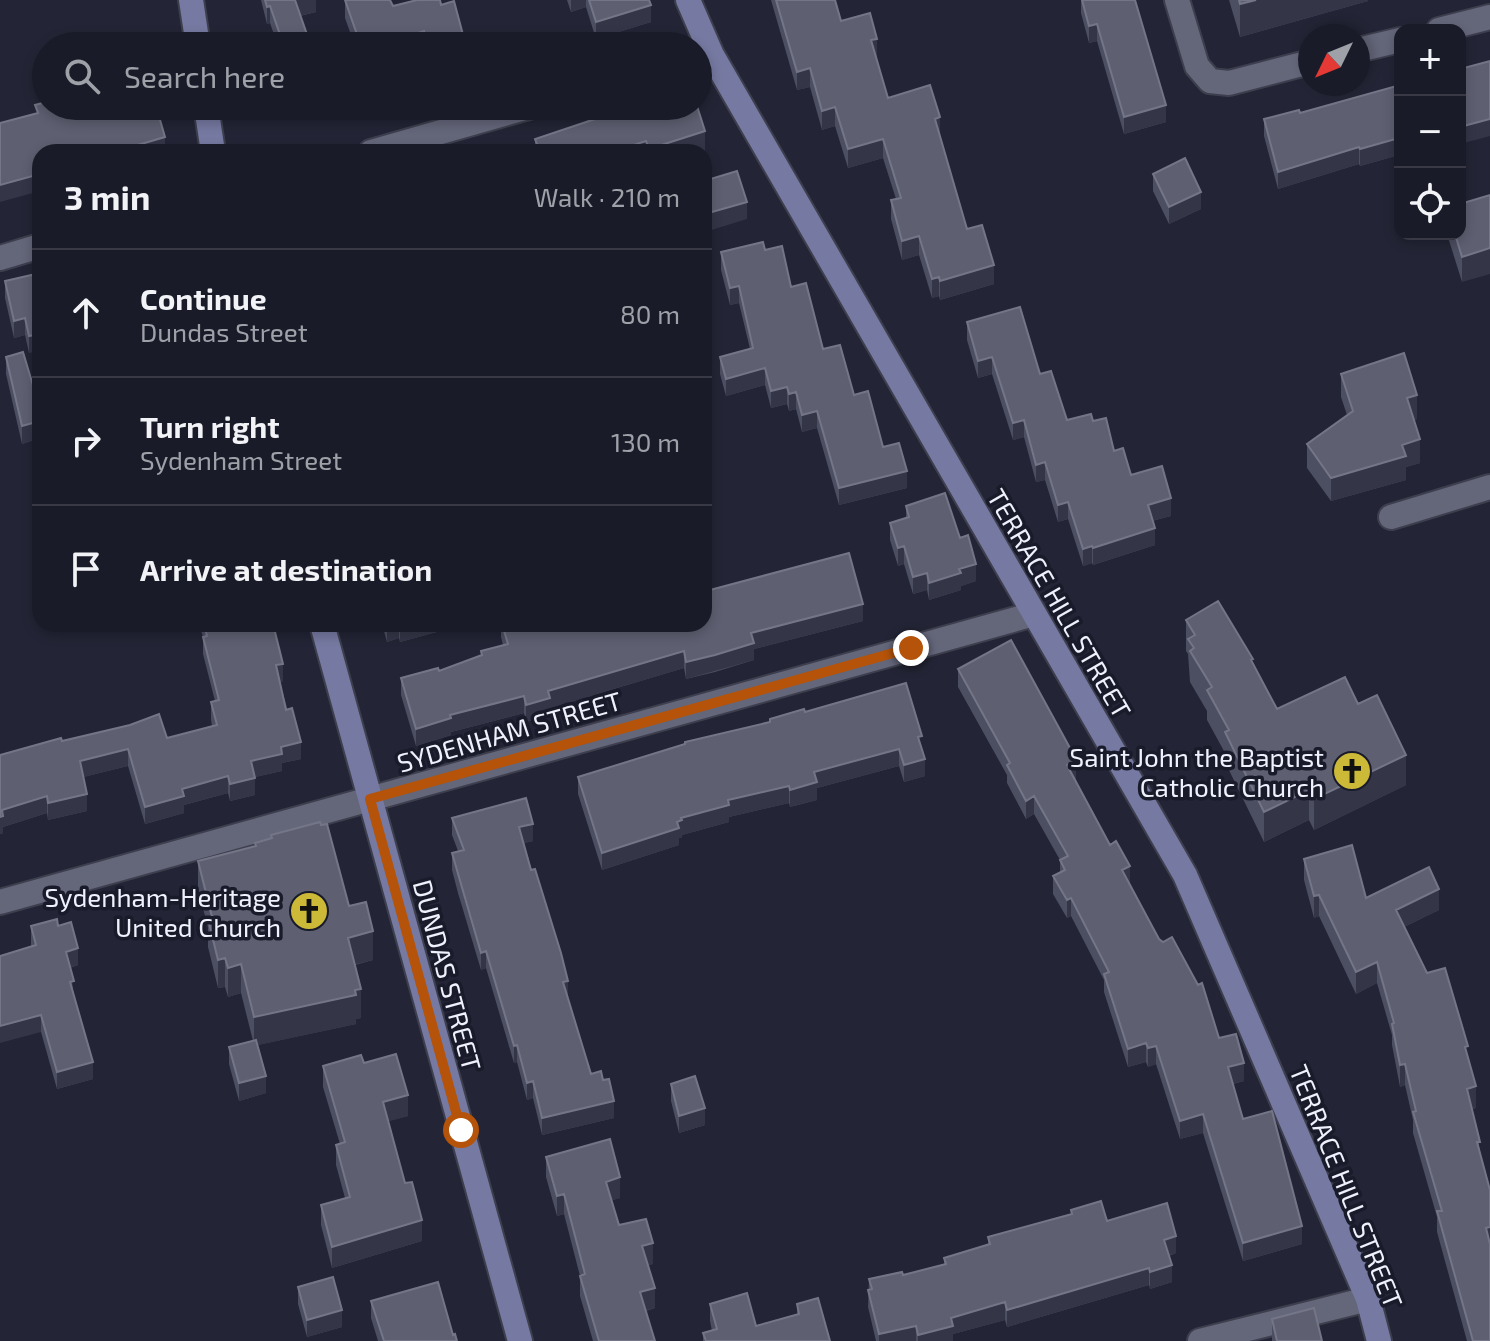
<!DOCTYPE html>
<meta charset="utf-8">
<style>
body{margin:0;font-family:"Exo 2",sans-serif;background:#272834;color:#f1f3f6}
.controls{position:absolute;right:24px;top:24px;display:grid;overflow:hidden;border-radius:16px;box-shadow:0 4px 12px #0003}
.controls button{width:72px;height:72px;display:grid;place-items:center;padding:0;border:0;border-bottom:2px solid #383945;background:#1a1b28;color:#f1f3f6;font:40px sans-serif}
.compass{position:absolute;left:1298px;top:24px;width:72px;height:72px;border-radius:50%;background:#1a1b28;box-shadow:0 4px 12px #0003;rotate:227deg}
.stop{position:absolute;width:24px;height:24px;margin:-18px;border:6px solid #b45309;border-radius:50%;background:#fff}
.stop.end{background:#b45309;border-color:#fff;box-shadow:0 2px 8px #0008}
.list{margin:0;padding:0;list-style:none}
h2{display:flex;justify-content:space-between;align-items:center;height:104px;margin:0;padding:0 32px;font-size:34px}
h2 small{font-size:26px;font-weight:400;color:#9fa1a8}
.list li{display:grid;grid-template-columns:52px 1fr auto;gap:24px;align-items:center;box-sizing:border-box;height:128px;padding:0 32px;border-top:2px solid #383945}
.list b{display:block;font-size:30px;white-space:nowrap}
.list p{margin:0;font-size:26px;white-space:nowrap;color:#9fa1a8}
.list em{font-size:26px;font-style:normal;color:#9fa1a8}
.icon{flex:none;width:44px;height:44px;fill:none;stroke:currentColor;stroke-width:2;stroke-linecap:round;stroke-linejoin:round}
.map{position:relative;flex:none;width:1490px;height:1341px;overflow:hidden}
.search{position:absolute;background:#1a1b28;box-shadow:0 4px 12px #0003;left:32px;top:32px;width:680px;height:88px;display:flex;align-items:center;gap:20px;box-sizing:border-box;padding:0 28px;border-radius:44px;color:#9fa1a8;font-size:30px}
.panel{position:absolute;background:#1a1b28;box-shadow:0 4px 12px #0003;left:32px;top:144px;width:680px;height:488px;border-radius:24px}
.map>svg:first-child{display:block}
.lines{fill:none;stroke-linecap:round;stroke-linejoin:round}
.street-casing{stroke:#3e3f4e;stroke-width:28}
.secondary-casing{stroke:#3e3f4e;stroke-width:28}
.street{stroke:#64667a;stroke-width:24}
.secondary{stroke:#7679a1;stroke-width:24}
.wall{fill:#4c4e61}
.shaded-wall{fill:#343648}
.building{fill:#5e6072;stroke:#747687;stroke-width:2}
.route{stroke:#b45309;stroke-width:10}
.labels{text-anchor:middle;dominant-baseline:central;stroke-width:7;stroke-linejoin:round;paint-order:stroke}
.street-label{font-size:26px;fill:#eff1fd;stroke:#191b2b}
.poi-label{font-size:26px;fill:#eff1fd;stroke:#191b2b;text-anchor:end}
</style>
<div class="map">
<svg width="1490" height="1341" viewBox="0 0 1490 1341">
<rect width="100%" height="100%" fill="#232435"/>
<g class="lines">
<defs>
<path id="street" d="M 1177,0 L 1197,66 L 1210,81 L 1229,83 L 1310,62
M 1439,30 L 1490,17
M 1358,50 L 1400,40
M 371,152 L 532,106
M 0,258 L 40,246
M 1391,517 L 1490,487
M 0,902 L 1034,614
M 1200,1341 L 1368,1299"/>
<path id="secondary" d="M 191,0 L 198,46
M 688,0 L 712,55 L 1185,875 L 1368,1299 L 1379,1341
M 206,106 L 213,152
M 322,624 L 520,1341"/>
</defs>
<use href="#street" class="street-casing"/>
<use href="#secondary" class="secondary-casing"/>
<use href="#street" class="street"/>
<use href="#secondary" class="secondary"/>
</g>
<path class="wall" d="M 261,0 L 316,0 L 316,12 L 300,16 L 311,46 L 278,46 L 270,23 L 267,24 Z
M 345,0 L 393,6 L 441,5 L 466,46 L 355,46 L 345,18 Z
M 567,0 L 649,0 L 651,22 L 596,39 L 586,7 L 571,12 Z
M 771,0 L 835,0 L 841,21 L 876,58 L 888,98 L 940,136 L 967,229 L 994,284 L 940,300 L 939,296 L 932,298 L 919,255 L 902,260 L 891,219 L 891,200 L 896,199 L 883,158 L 848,168 L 835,126 L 822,130 L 810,87 L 797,90 Z
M 1081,0 L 1135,0 L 1166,122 L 1124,134 L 1097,41 L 1089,43 L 1081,13 Z
M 1229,0 L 1368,0 L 1368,1 L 1240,37 Z
M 1400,85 L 1400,159 L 1399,155 L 1360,166 L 1359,164 L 1278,189 L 1264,136 L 1264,119 L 1300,113 Z
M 296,106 L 328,106 L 328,111 L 301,120 Z
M 589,106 L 640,106 L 705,150 L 700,152 L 535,152 L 535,139 L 590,121 Z
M 1153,174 L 1201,209 L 1169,224 L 1153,191 Z
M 1490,195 L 1462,282 L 1447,234 L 1460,234 Z
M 765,250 L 791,287 L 823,349 L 854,395 L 907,488 L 839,505 L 817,428 L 802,432 L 796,409 L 789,411 L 787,404 L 771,408 L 765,385 L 726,396 L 720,374 L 720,357 L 750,349 L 739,303 L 730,305 L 721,270 L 721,252 Z
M 40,273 L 29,353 L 25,335 L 14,338 L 5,298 L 5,281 Z
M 967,322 L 1040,374 L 1067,420 L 1093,421 L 1131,475 L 1171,516 L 1152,521 L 1155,545 L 1093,565 L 1092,563 L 1083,566 L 1068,519 L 1058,522 L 1045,480 L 1036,482 L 1024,437 L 1013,440 L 992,374 L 978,378 L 967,340 Z
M 6,357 L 40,409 L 40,438 L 22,444 L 6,374 Z
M 1341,374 L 1417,419 L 1414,420 L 1420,463 L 1406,467 L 1406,480 L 1331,501 L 1307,468 L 1307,444 L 1347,415 L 1341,397 Z
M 906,506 L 960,538 L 976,581 L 961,586 L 961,590 L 929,600 L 927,590 L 913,594 L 904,564 L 898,566 L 890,540 L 890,523 L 906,518 Z
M 710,590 L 863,621 L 754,649 L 754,660 L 715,672 L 686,679 L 684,668 L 550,708 L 550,715 L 526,722 L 524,713 L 451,732 L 451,735 L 416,746 L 401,695 L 401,678 L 439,671 L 481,655 L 481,651 L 503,645 L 501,637 L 501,624 L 704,624 Z
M 1186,620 L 1253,665 L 1277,709 L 1358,704 L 1406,785 L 1314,830 L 1309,820 L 1264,842 L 1225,762 L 1225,753 L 1207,720 L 1207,711 L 1190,682 L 1188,654 L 1186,651 Z
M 199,624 L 273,624 L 283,681 L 280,682 L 301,759 L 282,763 L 282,771 L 255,777 L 255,795 L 230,801 L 228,793 L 184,805 L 184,813 L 145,824 L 128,766 L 83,777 L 87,811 L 48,820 L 47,813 L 3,827 L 3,833 L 0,834 L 0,755 L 62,741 L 167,738 L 212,726 L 211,719 L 211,702 L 215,701 L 203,654 L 203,637 Z
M 382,624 L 455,624 L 455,627 L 400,642 L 399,638 L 387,642 Z
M 958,669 L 1076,778 L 1074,779 L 1159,939 L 1244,1081 L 1233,1084 L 1243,1119 L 1302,1244 L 1243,1261 L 1203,1133 L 1180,1139 L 1156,1064 L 1148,1067 L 1146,1062 L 1128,1067 L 1104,992 L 1104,980 L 1071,916 L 1067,918 L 1053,894 L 1053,876 L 1060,872 L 1060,860 L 1034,814 L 1026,819 L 1007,783 L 1007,775 L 958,687 Z
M 805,712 L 922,750 L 925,776 L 904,782 L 899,766 L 817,788 L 817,800 L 790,807 L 789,803 L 729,817 L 729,822 L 682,835 L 682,838 L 679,838 L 679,845 L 602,870 L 578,794 L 578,777 L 770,723 L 770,719 Z
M 452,818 L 533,841 L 524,843 L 568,998 L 591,1074 L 603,1080 L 614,1118 L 542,1135 L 533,1098 L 527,1100 L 517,1062 L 514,1063 L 486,968 L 481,970 L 458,893 L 452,870 L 452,853 L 458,851 L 452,835 Z
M 255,843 L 349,906 L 373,960 L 355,965 L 361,1018 L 356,1019 L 356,1024 L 257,1045 L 266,1093 L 239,1101 L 229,1064 L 229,1047 L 253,1041 L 241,993 L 228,997 L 225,987 L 218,988 L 208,947 L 208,927 L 198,890 L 198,861 L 255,846 Z
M 1304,859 L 1366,898 L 1439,910 L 1404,927 L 1468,1058 L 1476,1108 L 1472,1109 L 1480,1151 L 1490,1341 L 1467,1341 L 1437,1232 L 1437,1217 L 1413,1133 L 1413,1120 L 1405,1085 L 1400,1087 L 1392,1045 L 1392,1035 L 1377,983 L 1356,994 L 1319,916 L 1314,918 L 1304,880 Z
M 31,926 L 58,926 L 78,965 L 70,968 L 74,996 L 93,1079 L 57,1089 L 41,1032 L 31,944 Z
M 364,1063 L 408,1116 L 388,1121 L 422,1241 L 332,1268 L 321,1225 L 321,1205 L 345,1198 L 336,1165 L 336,1145 L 340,1144 L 323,1087 L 323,1066 Z
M 671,1084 L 705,1125 L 679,1133 L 671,1101 Z
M 546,1157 L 620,1198 L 612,1200 L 619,1225 L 653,1264 L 648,1265 L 655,1308 L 646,1311 L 655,1341 L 593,1341 L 580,1296 L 580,1276 L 564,1214 L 557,1216 L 546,1177 Z
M 1071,1210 L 1107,1221 L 1176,1253 L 1169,1256 L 1172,1282 L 1150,1289 L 1149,1285 L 1007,1327 L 1005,1320 L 953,1334 L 953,1341 L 876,1341 L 868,1307 L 869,1279 L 903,1275 L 944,1264 L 944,1258 L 988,1245 L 988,1237 L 1071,1214 Z
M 298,1287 L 342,1327 L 307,1337 L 298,1304 Z
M 371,1301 L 453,1335 L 457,1341 L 378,1341 L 371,1318 Z
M 710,1304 L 756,1326 L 797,1314 L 797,1304 L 830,1341 L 703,1341 L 703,1333 L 712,1331 L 710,1321 Z
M 1272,1319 L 1322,1341 L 1272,1341 Z"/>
<path class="shaded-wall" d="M 295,0 L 316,0 L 316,12 L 295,17 Z
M 571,0 L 586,0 L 586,7 L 571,12 Z
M 1256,0 L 1368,0 L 1368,1 L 1240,37 L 1240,4 Z
M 651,5 L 651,22 L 596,39 L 596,22 Z
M 270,6 L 270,23 L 267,24 L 267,7 Z
M 1097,24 L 1097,41 L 1089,43 L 1089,26 Z
M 424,31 L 424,46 L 381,46 Z
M 877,39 L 877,58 L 871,40 Z
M 810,68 L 810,87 L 797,90 L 797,72 Z
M 1166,105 L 1166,122 L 1124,134 L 1124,117 Z
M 301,106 L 328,106 L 328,111 L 301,120 Z
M 835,107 L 835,126 L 822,130 L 822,111 Z
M 940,117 L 940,136 L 935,119 Z
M 1490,119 L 1490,136 L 1460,144 L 1460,127 Z
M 705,131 L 705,150 L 700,152 L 649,152 L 649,149 Z
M 165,137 L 165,152 L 114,152 Z
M 1399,138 L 1399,155 L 1360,166 L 1360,149 Z
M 883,139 L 883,158 L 848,168 L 848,149 Z
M 646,141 L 646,152 L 612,152 Z
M 1359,147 L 1359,164 L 1278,189 L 1278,172 Z
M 40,174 L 40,191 L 0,202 L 0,185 Z
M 1201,192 L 1201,209 L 1169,224 L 1169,207 Z
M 747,202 L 747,219 L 705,232 L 705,214 Z
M 919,236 L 919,255 L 902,260 L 902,241 Z
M 1490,248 L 1490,274 L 1462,282 L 1462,257 Z
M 994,265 L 994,284 L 940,300 L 940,281 Z
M 939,277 L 939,296 L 932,298 L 932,279 Z
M 739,286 L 739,303 L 730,305 L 730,288 Z
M 25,318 L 25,335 L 14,338 L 14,321 Z
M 40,334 L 40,351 L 29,353 L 29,336 Z
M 992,357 L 992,374 L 978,378 L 978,361 Z
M 765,368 L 765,385 L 726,396 L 726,379 Z
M 787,387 L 787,404 L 771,408 L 771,391 Z
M 796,392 L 796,409 L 789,411 L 789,394 Z
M 1417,395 L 1417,419 L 1407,422 L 1407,398 Z
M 817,411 L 817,428 L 802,432 L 802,415 Z
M 1024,420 L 1024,437 L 1013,440 L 1013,423 Z
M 40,421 L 40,438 L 22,444 L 22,426 Z
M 1420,439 L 1420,463 L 1406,467 L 1406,480 L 1331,501 L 1331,478 L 1402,445 Z
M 1045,462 L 1045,480 L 1036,482 L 1036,465 Z
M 907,471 L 907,488 L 839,505 L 839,488 Z
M 1171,498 L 1171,516 L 1148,522 L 1148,505 Z
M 1068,502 L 1068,519 L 1058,522 L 1058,505 Z
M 1155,528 L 1155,545 L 1093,565 L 1093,548 Z
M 904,546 L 904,564 L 898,566 L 898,548 Z
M 1092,546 L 1092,563 L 1083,566 L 1083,549 Z
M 976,564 L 976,581 L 961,586 L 961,590 L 929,600 L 929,583 L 959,569 Z
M 927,573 L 927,590 L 913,594 L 913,577 Z
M 863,604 L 863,621 L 754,649 L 754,660 L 686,679 L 686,662 L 751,633 Z
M 389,624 L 399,624 L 399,638 L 387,642 L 387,625 Z
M 405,624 L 455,624 L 455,627 L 400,642 L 400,625 Z
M 684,651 L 684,668 L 550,708 L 550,715 L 526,722 L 526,705 L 548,691 Z
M 283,664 L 283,681 L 276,683 L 276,665 Z
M 524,696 L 524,713 L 451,732 L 451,735 L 416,746 L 416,729 L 450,715 Z
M 301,742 L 301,759 L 282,763 L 282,771 L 251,778 L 251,761 L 281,747 Z
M 128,749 L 128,766 L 80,778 L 80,761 Z
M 899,749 L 899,766 L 817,788 L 817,800 L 790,807 L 790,790 L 814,772 Z
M 1406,755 L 1406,785 L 1314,830 L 1314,799 Z
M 925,759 L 925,776 L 904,782 L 904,765 Z
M 1076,759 L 1076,778 L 1067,783 L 1067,765 Z
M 228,776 L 228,793 L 184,805 L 184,813 L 145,824 L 145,807 L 182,789 Z
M 255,778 L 255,795 L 230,801 L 230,784 Z
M 789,786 L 789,803 L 729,817 L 729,822 L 682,835 L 682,838 L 679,838 L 679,845 L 602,870 L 602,853 L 677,822 L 681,818 L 728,800 Z
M 1309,790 L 1309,820 L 1264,842 L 1264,812 Z
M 87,794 L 87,811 L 48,820 L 48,803 Z
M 47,796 L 47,813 L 3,827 L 3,833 L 0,834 L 0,817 L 2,810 Z
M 1034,796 L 1034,814 L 1026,819 L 1026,801 Z
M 533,824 L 533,841 L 519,844 L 519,827 Z
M 1130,866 L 1130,884 L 1122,870 Z
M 1439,889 L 1439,910 L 1396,931 L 1396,910 Z
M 1319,895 L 1319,916 L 1314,918 L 1314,896 Z
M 1071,898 L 1071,916 L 1067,918 L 1067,900 Z
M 373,931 L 373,960 L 348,966 L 348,938 Z
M 78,948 L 78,965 L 66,969 L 66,952 Z
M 486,951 L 486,968 L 481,970 L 481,953 Z
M 225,958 L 225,987 L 218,988 L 218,960 Z
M 1377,962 L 1377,983 L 1356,994 L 1356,972 Z
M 241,964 L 241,993 L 228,997 L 228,968 Z
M 568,981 L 568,998 L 563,982 Z
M 361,989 L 361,1018 L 356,1019 L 356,1024 L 254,1046 L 254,1017 Z
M 41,1015 L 41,1032 L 0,1043 L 0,1026 Z
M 1146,1043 L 1146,1062 L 1128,1067 L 1128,1049 Z
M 517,1045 L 517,1062 L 514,1063 L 514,1046 Z
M 1156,1046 L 1156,1064 L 1148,1067 L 1148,1048 Z
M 93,1062 L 93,1079 L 57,1089 L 57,1072 Z
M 1244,1063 L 1244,1081 L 1228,1085 L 1228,1067 Z
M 1405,1064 L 1405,1085 L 1400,1087 L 1400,1065 Z
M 266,1076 L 266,1093 L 239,1101 L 239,1083 Z
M 533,1081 L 533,1098 L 527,1100 L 527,1083 Z
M 1476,1086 L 1476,1108 L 1467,1110 L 1467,1089 Z
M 408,1095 L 408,1116 L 383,1123 L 383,1102 Z
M 614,1101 L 614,1118 L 542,1135 L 542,1118 Z
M 705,1108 L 705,1125 L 679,1133 L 679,1116 Z
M 1203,1114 L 1203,1133 L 1180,1139 L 1180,1121 Z
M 620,1177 L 620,1198 L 606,1202 L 606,1182 Z
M 564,1194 L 564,1214 L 557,1216 L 557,1196 Z
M 422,1220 L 422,1241 L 332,1268 L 332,1247 Z
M 1302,1226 L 1302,1244 L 1243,1261 L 1243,1243 Z
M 1490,1227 L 1490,1248 L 1486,1228 Z
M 1176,1236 L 1176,1253 L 1164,1257 L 1164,1240 Z
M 653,1243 L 653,1264 L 642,1266 L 642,1246 Z
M 1172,1265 L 1172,1282 L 1150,1289 L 1150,1272 Z
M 1149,1268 L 1149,1285 L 1007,1327 L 1007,1310 Z
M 655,1288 L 655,1308 L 640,1312 L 640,1292 Z
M 1005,1302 L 1005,1320 L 953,1334 L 953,1341 L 918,1341 L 918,1335 L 951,1318 Z
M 342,1310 L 342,1327 L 307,1337 L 307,1320 Z
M 916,1326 L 916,1341 L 879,1341 L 879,1334 Z"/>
<path class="building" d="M 265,0 L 295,0 L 311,46 L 284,46 L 270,6 L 267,7 Z
M 345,0 L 390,0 L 393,6 L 417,0 L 440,0 L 441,5 L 454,1 L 466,46 L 428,46 L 424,31 L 381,46 L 361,46 Z
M 589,0 L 649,0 L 651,5 L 596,22 Z
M 776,0 L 835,0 L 841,21 L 870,13 L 877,39 L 871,40 L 888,98 L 930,85 L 940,117 L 935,119 L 967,229 L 982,225 L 994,265 L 940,281 L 939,277 L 932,279 L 919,236 L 902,241 L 891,200 L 901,198 L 883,139 L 848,149 L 835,107 L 822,111 L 810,68 L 797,72 Z
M 1082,0 L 1135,0 L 1166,105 L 1124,117 L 1097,24 L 1089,26 Z
M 1239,0 L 1256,0 L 1240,4 Z
M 1490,61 L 1490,119 L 1460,127 L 1460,69 Z
M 1400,85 L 1400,141 L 1399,138 L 1360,149 L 1359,147 L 1278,172 L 1264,119 L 1299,110 L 1300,113 Z
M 46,102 L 46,106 L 72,106 L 73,110 L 85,106 L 156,106 L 165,137 L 114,152 L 40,152 L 40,174 L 0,185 L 0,123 L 38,113 L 35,105 Z
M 591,106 L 697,106 L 705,131 L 649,149 L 646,141 L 612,152 L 540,152 L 535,139 L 595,119 Z
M 477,146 L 479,152 L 454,152 Z
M 1185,158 L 1201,192 L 1169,207 L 1153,174 Z
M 737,171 L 747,202 L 705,214 L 704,181 Z
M 1490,195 L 1490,248 L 1462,257 L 1455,234 L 1460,234 L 1460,204 Z
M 763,242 L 765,250 L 782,246 L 791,287 L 806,283 L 823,349 L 840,345 L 854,395 L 868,391 L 883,447 L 899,443 L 907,471 L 839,488 L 817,411 L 802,415 L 796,392 L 789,394 L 787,387 L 771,391 L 765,368 L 726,379 L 720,357 L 753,348 L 739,286 L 730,288 L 721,252 Z
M 40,273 L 40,334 L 29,336 L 25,318 L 14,321 L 5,281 Z
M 1020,307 L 1040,374 L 1051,371 L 1067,420 L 1091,414 L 1093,421 L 1106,418 L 1114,451 L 1123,448 L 1131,475 L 1162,466 L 1171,498 L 1148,505 L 1155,528 L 1093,548 L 1092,546 L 1083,549 L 1068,502 L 1058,505 L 1045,462 L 1036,465 L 1024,420 L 1013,423 L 992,357 L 978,361 L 967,322 Z
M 23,352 L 40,409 L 40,421 L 22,426 L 6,357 Z
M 1404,353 L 1417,395 L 1407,398 L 1420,439 L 1402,445 L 1406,456 L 1331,478 L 1307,444 L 1353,411 L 1341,374 Z
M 945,493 L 960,538 L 968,535 L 976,564 L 959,569 L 961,573 L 929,583 L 927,573 L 913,577 L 904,546 L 898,548 L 890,523 L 909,517 L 906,506 Z
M 849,553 L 863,604 L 751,633 L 754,643 L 715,655 L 686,662 L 684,651 L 548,691 L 550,698 L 526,705 L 524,696 L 450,715 L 451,718 L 416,729 L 401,678 L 438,668 L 439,671 L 482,655 L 481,651 L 508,644 L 502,624 L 704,624 L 704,595 L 711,594 L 710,590 Z
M 1218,601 L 1253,659 L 1251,660 L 1277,709 L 1345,677 L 1358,704 L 1377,695 L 1406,755 L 1314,799 L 1309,790 L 1264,812 L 1225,732 L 1229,730 L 1207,690 L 1212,687 L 1190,651 L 1194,648 L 1188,639 L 1195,635 L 1186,620 Z
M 204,624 L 273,624 L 283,664 L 276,665 L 286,710 L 292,708 L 301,742 L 281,747 L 282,754 L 251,761 L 255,778 L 230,784 L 228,776 L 182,789 L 184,796 L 145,807 L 128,749 L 80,761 L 87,794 L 48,803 L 47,796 L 2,810 L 3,816 L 0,817 L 0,755 L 61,738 L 62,741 L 130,725 L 159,714 L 167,738 L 217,725 L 211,702 L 219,700 L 203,637 L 207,636 Z
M 1011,640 L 1076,759 L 1067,765 L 1110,845 L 1116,841 L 1130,866 L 1122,870 L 1159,939 L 1163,942 L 1172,937 L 1198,985 L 1202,983 L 1219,1038 L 1236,1034 L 1244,1063 L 1228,1067 L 1243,1119 L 1272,1111 L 1302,1226 L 1243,1243 L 1203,1114 L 1180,1121 L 1156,1046 L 1148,1048 L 1146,1043 L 1128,1049 L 1104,974 L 1109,972 L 1071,898 L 1067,900 L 1053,876 L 1065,870 L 1060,860 L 1068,856 L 1034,796 L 1026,801 L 1007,765 L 1010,763 L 958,669 Z
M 906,683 L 922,736 L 918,737 L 925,759 L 904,765 L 899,749 L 814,772 L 817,782 L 790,790 L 789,786 L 728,800 L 729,805 L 681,818 L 682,820 L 677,822 L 679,828 L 602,853 L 578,777 L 685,744 L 685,742 L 770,722 L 770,719 L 804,709 L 805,712 Z
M 526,798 L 533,824 L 519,827 L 531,870 L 535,869 L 561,953 L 568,981 L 563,982 L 591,1074 L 601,1071 L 603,1080 L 609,1079 L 614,1101 L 542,1118 L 533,1081 L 527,1083 L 517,1045 L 514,1046 L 486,951 L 481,953 L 452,853 L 464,850 L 452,818 Z
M 320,822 L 321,825 L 327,824 L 349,906 L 366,902 L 373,931 L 348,938 L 361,989 L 355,990 L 356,995 L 254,1017 L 241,964 L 228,968 L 225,958 L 218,960 L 208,919 L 212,917 L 198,861 L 256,846 L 255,843 L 272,838 L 271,835 Z
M 1352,845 L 1366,898 L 1429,867 L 1439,889 L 1396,910 L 1427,973 L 1445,968 L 1468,1046 L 1465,1047 L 1476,1086 L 1467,1089 L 1480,1142 L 1477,1142 L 1490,1190 L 1490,1227 L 1486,1228 L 1490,1244 L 1490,1341 L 1473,1341 L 1437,1211 L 1442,1211 L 1413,1112 L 1416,1111 L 1405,1064 L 1400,1065 L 1392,1024 L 1394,1023 L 1377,962 L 1356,972 L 1319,895 L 1314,896 L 1304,859 Z
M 57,919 L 58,926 L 71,922 L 78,948 L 66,952 L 74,981 L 70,982 L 93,1062 L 57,1072 L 41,1015 L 0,1026 L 0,956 L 36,945 L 31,926 Z
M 256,1040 L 266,1076 L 239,1083 L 229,1047 Z
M 396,1054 L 408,1095 L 383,1102 L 405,1183 L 412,1182 L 422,1220 L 332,1247 L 321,1205 L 350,1197 L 336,1145 L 345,1142 L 323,1066 L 361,1055 L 364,1063 Z
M 695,1076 L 705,1108 L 679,1116 L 671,1084 Z
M 610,1139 L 620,1177 L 606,1182 L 619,1225 L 646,1219 L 653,1243 L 642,1246 L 655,1288 L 640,1292 L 655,1341 L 599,1341 L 580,1276 L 585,1274 L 564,1194 L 557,1196 L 546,1157 Z
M 1101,1201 L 1107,1221 L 1167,1203 L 1176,1236 L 1164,1240 L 1172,1265 L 1150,1272 L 1149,1268 L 1007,1310 L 1005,1302 L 951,1318 L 953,1326 L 918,1335 L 916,1326 L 879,1334 L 868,1290 L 872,1289 L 869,1279 L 902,1272 L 903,1275 L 946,1264 L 944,1258 L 990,1244 L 988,1237 L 1072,1214 L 1071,1210 Z
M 333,1277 L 342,1310 L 307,1320 L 298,1287 Z
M 438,1282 L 453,1335 L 455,1334 L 457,1341 L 384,1341 L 371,1301 Z
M 747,1293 L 756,1326 L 799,1314 L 797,1304 L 818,1298 L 830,1341 L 706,1341 L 703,1333 L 717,1329 L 710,1304 Z
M 1314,1308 L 1322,1341 L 1277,1341 L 1272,1319 Z"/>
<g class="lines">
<path class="route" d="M 461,1130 L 370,799 L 911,648"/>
</g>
<defs>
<symbol id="church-disc" viewBox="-11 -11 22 22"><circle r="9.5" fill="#ccb938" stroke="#191b2b"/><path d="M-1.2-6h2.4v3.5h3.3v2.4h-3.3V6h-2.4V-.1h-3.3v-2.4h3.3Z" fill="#111"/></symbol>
</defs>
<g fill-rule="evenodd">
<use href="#church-disc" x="1330" y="749" width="44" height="44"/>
<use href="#church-disc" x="287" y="889" width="44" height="44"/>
</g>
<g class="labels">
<g class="street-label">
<text transform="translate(1060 603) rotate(60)">TERRACE HILL STREET</text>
<text transform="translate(509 731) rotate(-16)">SYDENHAM STREET</text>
<text transform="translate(448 975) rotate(75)">DUNDAS STREET</text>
<text transform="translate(1347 1186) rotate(68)">TERRACE HILL STREET</text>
</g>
<g class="poi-label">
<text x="1324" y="756">Saint John the Baptist<tspan x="1324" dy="30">Catholic Church</tspan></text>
<text x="281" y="896">Sydenham-Heritage<tspan x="281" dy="30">United Church</tspan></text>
</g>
</g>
</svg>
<div class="controls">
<button>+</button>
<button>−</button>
<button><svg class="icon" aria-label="locate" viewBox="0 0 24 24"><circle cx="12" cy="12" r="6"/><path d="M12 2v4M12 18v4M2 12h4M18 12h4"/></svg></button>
</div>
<svg class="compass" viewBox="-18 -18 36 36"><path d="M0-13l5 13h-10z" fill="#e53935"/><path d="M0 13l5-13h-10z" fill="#9fa1a8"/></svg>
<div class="stop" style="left:461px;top:1130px"></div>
<div class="stop end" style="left:911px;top:648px"></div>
<div class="search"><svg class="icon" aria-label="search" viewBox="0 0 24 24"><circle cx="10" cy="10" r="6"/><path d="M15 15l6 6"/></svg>Search here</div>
<section class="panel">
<h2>3 min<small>Walk · 210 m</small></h2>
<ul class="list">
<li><svg class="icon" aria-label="ahead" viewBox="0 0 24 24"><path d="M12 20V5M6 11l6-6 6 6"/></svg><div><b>Continue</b><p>Dundas Street</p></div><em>80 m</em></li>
<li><svg class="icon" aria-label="right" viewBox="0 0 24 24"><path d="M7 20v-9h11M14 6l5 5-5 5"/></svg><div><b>Turn right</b><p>Sydenham Street</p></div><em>130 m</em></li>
<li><svg class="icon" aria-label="arrive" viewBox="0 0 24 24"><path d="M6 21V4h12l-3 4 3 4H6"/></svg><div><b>Arrive at destination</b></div></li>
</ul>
</section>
</div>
